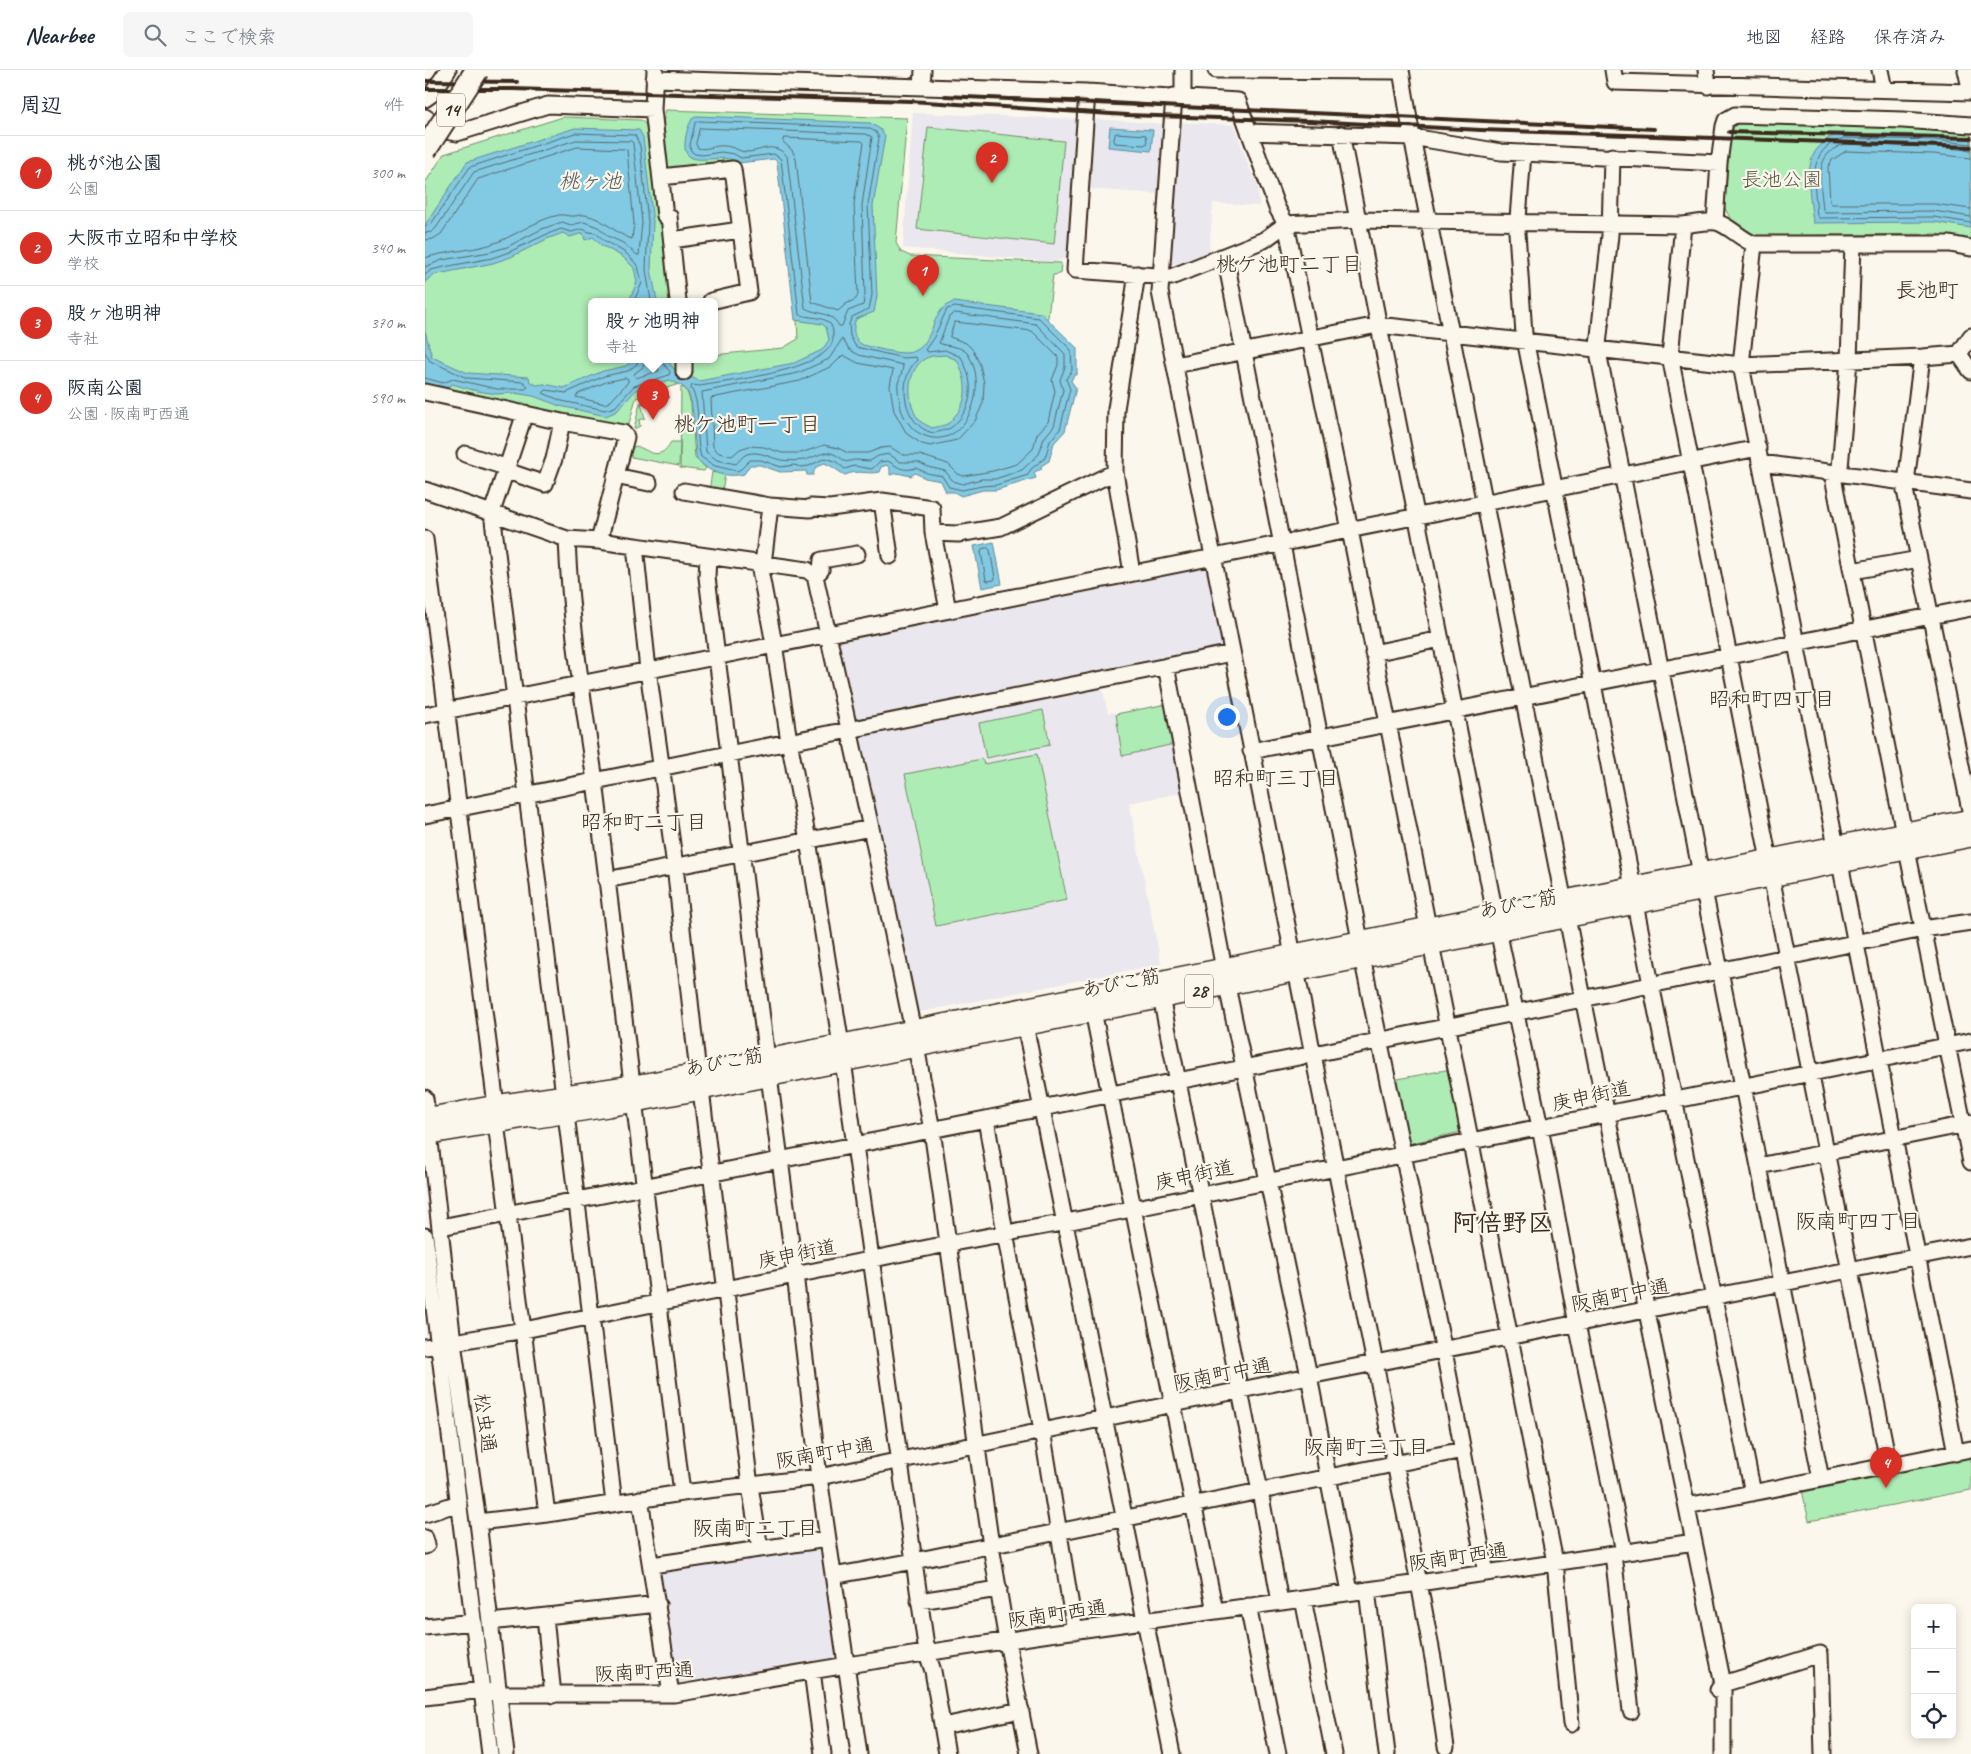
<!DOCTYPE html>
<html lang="ja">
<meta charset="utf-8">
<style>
body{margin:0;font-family:Caveat,"Klee One",sans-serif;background:#f6f6f7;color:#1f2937}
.controls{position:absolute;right:15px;bottom:15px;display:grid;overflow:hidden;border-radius:8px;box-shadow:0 2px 12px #0003}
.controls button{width:45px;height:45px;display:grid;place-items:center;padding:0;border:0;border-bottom:1px solid #e0e1e3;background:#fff;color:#1f2937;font:25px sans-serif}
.you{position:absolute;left:801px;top:646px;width:18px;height:18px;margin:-12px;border:4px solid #fff;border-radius:50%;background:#1a73e8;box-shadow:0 0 0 8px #1a73e833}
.badge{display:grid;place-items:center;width:32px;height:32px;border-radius:50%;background:#d93025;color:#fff;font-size:16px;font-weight:700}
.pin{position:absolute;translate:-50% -41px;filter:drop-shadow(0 1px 2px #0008)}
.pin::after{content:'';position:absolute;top:26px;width:18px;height:15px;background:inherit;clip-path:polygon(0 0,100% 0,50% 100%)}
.popup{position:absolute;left:163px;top:228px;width:130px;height:65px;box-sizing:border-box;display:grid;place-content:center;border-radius:8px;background:#fff;filter:drop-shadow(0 1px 4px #0005);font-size:16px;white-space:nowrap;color:#747a83}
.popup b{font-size:19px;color:#1f2937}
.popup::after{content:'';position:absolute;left:50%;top:100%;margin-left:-10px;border:10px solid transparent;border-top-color:#fff}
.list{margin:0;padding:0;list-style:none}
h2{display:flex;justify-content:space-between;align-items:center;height:65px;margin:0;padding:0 20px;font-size:21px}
h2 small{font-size:16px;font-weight:400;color:#747a83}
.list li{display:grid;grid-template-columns:32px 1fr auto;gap:15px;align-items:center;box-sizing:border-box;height:75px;padding:0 20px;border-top:1px solid #e0e1e3}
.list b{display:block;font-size:19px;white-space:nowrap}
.list p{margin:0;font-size:16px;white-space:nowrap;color:#747a83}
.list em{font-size:16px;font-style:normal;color:#747a83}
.icon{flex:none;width:28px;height:28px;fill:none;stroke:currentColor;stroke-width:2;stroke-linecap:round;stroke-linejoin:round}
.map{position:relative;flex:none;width:1546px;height:1684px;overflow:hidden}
header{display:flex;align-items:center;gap:30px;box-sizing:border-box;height:70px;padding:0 25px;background:#fff;border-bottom:1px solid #e0e1e3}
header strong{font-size:24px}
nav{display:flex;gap:28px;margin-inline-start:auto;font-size:18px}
.search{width:350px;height:45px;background:#f6f6f7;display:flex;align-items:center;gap:12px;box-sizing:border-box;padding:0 18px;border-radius:8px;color:#747a83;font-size:19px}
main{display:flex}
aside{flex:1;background:#fff}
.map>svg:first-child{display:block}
.built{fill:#eae7ee}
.green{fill:#adecb4;stroke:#748b69}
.water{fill:#82c9e3;stroke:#668994;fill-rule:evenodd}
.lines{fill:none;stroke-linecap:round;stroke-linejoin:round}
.shore{stroke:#576a6d;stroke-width:1}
.minor-casing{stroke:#3b2a1e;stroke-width:19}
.major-casing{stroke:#3b2a1e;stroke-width:22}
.minor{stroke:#fbf7ec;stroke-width:15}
.major{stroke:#fbf7ec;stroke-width:19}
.rail{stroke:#3b2a1e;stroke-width:4}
.highway-bridge-casing{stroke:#3b2a1e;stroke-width:26;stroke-linecap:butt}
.highway-bridge{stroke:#fbf7ec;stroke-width:22}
.labels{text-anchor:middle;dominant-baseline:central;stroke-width:4.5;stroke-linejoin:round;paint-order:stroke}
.shield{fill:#fbf7ec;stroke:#75685c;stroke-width:1}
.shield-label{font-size:19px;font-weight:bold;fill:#3b2a1e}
.park-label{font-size:20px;fill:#585a44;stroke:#fbf7ec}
.street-label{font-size:20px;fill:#3b2a1e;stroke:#fbf7ec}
.water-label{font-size:21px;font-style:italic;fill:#505a59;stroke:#fbf7ec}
.neighbourhood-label{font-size:21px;fill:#3b2a1e;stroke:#fbf7ec}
.district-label{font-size:25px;font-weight:bold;fill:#3b2a1e;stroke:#fbf7ec}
</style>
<header>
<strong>Nearbee</strong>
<div class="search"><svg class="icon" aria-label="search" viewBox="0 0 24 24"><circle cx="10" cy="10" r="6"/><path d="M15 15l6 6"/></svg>ここで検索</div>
<nav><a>地図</a><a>経路</a><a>保存済み</a></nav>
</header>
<main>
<aside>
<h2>周辺<small>4件</small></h2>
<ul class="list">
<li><span class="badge">1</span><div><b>桃が池公園</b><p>公園</p></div><em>300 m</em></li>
<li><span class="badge">2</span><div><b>大阪市立昭和中学校</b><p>学校</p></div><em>340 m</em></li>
<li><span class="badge">3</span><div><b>股ヶ池明神</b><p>寺社</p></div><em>370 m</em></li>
<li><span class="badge">4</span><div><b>阪南公園</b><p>公園 · 阪南町西通</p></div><em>590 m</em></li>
</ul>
</aside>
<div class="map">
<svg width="1546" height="1684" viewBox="0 0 1546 1684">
<rect width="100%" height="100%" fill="#fbf7ec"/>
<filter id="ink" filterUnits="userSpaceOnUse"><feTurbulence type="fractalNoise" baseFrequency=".02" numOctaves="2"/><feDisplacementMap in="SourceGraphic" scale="10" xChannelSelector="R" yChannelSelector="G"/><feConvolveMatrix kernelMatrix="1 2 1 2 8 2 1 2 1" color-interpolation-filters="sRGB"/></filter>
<g filter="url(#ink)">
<path class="built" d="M 488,43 L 655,49 L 645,187 L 629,192 L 478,178 Z
M 667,49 L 740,54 L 735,124 L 662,119 Z
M 752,52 L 809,55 L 824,97 L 833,116 L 834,136 L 788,133 L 784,182 L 739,198 Z
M 785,495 L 802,578 L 428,654 L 411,573 L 415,569 Z
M 676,613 L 683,643 L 689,642 L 689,644 L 743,633 L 761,722 L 704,733 L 736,894 L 490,943 L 432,667 L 435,661 Z
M 398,1473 L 416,1593 L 250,1618 L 232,1498 Z"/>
<path class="green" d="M 241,40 L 482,48 L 471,173 L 476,182 L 485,186 L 636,193 L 635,204 L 628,205 L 623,247 L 606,277 L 519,374 L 254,314 L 211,328 L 204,354 L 196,357 L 0,318 L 0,113 L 19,84 L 138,47 L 216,50 L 226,60 L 235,154 L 242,155 L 250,231 L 167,231 L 167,289 L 289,289 L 289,285 L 358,278 L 373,269 L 369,192 L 353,92 L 349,88 L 242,100 C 240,81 234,59 241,40 Z
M 1316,51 L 1546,60 L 1546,171 L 1511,164 L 1327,166 C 1315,158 1304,150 1299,136 C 1295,122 1302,68 1310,56 C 1310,55 1316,52 1316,51 Z
M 503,57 L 639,71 L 629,174 L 492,159 Z
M 256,317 L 261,319 L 266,334 L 270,388 L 281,398 L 279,401 L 255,398 Z
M 242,326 L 245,327 L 241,330 L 237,329 L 216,334 L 220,348 L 214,350 L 215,356 L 209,359 L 215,333 Z
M 246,372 L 255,372 L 254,396 L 201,386 L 204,379 L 211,376 C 224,380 234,393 246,372 Z
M 287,402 L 300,405 L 297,421 L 284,422 Z
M 742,634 L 749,674 L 697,686 L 691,644 Z
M 618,640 L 625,675 L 561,688 L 554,653 Z
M 612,684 L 642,830 L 511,856 L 480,704 L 557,689 L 559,694 Z
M 1026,999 L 1039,1059 L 1036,1062 L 982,1074 L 967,1010 Z
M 1546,1383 L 1546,1420 L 1384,1451 L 1376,1416 Z"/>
<path class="water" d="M 272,46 L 445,53 L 455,59 L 460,66 L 448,136 L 452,226 L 449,242 L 431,249 C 427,258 428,270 438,275 C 451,278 468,283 481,283 C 512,281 502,239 529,232 L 616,243 L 652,278 L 652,305 L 649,305 L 646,311 L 651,318 L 640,361 L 629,373 L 624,391 L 616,396 L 617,399 L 609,402 L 611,408 L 571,420 L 558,420 L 536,426 L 529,422 L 521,422 L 516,411 L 500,408 L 490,403 L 486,406 L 472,403 L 465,405 L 465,399 L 462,395 L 456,397 L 454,402 C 441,405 434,399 420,405 C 412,401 408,396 399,393 L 390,398 L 388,405 L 382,405 L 381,401 L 355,402 L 335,395 L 325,395 L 319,404 C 308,407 291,405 282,398 C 278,395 276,392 272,390 C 268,373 271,331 261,320 C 258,315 250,313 245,310 L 211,320 L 192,341 L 181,346 L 135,336 L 108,326 L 89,323 L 72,324 L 52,321 L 27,314 L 20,319 L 4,315 L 0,311 L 0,261 L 7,287 L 43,303 L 104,307 L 105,312 L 112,315 L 119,314 L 139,318 L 178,301 L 201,296 L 209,289 L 241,289 L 249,299 L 274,311 L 369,293 L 397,280 L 404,270 L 401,257 L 397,254 L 370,250 L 352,92 L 349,89 L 313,93 C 298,79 257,104 260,72 C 261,63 263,56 267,49 ZM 520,285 L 532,290 C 542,310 545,331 528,348 C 526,350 525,353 522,354 C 518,356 511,357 507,358 C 504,356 499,354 496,352 C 480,337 480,295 504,287 C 508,285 515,286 520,285 Z
M 685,57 L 728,60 L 726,81 L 683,77 Z
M 150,58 L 214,60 L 218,67 L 228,152 L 226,199 L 232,231 L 204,231 L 212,212 L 209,198 L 198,187 L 176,175 L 168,167 L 160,170 L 158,163 L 145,167 L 138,163 L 122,169 L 86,187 L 68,193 L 8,205 L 0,212 L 0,155 L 42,92 Z
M 1418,63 L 1509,65 L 1546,69 L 1546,158 L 1509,152 L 1388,153 C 1386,130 1375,84 1401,72 L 1403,68 Z
M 569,472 L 577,514 L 557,518 L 549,476 Z"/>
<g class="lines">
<path class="shore" d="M 274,51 L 443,58 L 451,62 L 454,68 L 443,135 L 447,225 L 444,239 L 427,247 L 424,254 L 425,266 L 431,277 L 478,288 L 491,287 L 492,290 C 471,309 478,356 508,363 C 513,362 518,361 523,359 C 527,358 529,355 532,352 C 550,333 548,308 536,287 L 520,280 L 503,282 L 500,280 L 509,267 L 522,239 L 530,237 L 614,248 L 646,280 L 647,300 L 641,309 L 645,319 L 635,359 L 625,371 L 620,388 L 606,399 L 603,405 L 571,415 L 557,416 L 537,420 L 524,417 L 517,406 L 502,403 L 491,398 C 476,402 474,397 463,391 L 454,392 L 447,399 L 429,396 L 420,399 L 410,391 L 400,388 L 384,396 L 376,397 L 369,395 L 356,397 L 336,390 L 325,390 L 316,399 L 312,401 L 290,396 L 276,387 C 269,364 278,339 266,318 L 267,315 L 275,316 C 301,311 411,300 408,266 C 408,262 408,258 406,255 C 399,245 383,249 374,244 L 356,89 L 349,84 L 316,88 L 309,84 L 296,82 L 277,85 L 270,84 L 266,81 L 265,75 L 270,53 Z
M 275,58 L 441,64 L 447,67 L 437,135 L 440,225 L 438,235 L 423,241 L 417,256 L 414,256 C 406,241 392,245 380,238 L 362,86 C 346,68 332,86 316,81 C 309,78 302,75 293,76 C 286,77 280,80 273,78 L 271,74 Z
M 691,63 L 721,65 L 722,73 L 719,75 L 690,73 L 689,70 Z
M 359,68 L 437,71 L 439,73 L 429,134 L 433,224 L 431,229 L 421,234 L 413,241 L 387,232 L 371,89 L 367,80 L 358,72 Z
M 1546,74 L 1509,70 L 1419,68 C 1380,80 1390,113 1392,146 L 1394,148 L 1509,147 L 1546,153
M 1546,80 L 1508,77 L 1420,74 C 1387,84 1396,113 1398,140 L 1400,142 L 1509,141 L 1546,147
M 1546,88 L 1508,84 L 1421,81 L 1407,90 L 1403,97 L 1405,132 L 1407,134 L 1509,134 L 1546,139
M 0,156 L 6,154 L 45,97 L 150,63 L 210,65 L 215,76 L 223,152 L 221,200 L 226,231
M 0,163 L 7,162 L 11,158 L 49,102 L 151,70 L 206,71 L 208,73 L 217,152 L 214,185 L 212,185 L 198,173 L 183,166 L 173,157 L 159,152 L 146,155 L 137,152 L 117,159 L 82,177 L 65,182 L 17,190 L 0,197
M 0,170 L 8,169 L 16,164 L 53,109 L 152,77 L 199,79 L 202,80 L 209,153 L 207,169 C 190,164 179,148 160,145 C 156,144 153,146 149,146 C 144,147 140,144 134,145 C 109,150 88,168 64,175 C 43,181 21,181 0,188
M 0,205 L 6,200 L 19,197 L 67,188 L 84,182 L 120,165 L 136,159 L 146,162 L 158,159 L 164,162 L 171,163 L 180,171 L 201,183 L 213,196 L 217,213 L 209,231
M 530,243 L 611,254 L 640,284 L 640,297 L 635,310 L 638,320 L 629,356 L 619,368 L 614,384 L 597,400 L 570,409 L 556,409 L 538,414 L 528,411 L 520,401 L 503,397 L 493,392 L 475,392 L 464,384 L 453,386 L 445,391 L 429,390 L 421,392 C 403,378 402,382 383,389 C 379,391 360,391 356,390 C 345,388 334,380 322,384 C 317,386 314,391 311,394 L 292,390 L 281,382 L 277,322 L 373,303 L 404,289 L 417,269 L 425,280 L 434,285 L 478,295 C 478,301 475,307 473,313 C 472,320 475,332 476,339 C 479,348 486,359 494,363 C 538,388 567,317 542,283 C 535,275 522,277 514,273 L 524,247 Z
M 530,252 L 607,261 L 633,287 L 633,295 L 627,310 L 630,321 L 623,352 L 612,364 L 608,379 L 592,394 L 568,401 L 538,406 L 533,404 L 523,394 L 495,385 L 478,385 L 465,377 L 456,378 L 443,383 L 423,383 L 413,378 L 399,375 L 376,383 L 357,383 L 339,377 L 324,376 L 315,379 L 307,386 L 294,383 L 288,377 L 286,328 L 375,311 L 407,296 L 418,285 L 433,293 L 468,300 L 465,316 L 469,341 L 482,364 L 497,374 L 505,376 L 532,370 L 550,351 L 558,333 L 559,313 L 555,295 L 548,280 L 541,273 L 525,267 Z
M 0,282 L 5,291 L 42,308 L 99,312 L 103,317 L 100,319 L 72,319 L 28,309 L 18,313 L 0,308
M 213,289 L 212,294 L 203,301 L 179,306 L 141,323 L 121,320 L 118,323 L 137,331 L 180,340 L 190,337 L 209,316 L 244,305 L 245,302 L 238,293 L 238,289
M 220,289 L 218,297 L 209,304 L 211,308 L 234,301 L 231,289
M 201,308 L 203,309 L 203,312 L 186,331 L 180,334 L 151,327 L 153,324 L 181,312 Z
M 563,478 L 565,480 L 570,508 L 569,510 L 563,511 L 561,510 L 556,482 L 557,479 Z"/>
<defs>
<path id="minor" d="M 791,0 L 976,1
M 976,0 L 987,67 L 1158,928 L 1298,1614 L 1298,1684
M 1188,0 L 1190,12 L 1546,22
M 1281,0 L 1283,16
M 1455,0 L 1459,19
M 1541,0 L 1546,22
M 229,9 L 662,22 L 813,31 L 852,138 L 861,154 L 932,150 L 1258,155 C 1268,154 1281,151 1291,152 C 1304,155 1315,169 1329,174 L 1525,174 L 1546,178
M 497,17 L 498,0
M 662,22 L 650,200 L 746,207 L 839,170 L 861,154 L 925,460 L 1003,857
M 749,26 L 735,222 L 994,1513 L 1009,1594 L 1021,1677
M 758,27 L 758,0
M 0,29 L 7,24 L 23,0
M 228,39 L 240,146 L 244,146 L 253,231
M 0,47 L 20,61 L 32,63 L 123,35 L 228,39 L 230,0
M 824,62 L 987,67 L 1076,82 L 1294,93
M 916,64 L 1070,844
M 1098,83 L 1092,162 L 1099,264 L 1208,817
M 1187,86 L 1185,165 L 1173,275 L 1174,287 L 1276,804
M 236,107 L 308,99 L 324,222 L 286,231
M 1290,152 L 1294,93 L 1299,56 L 1301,50 L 1310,45 L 1478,50 L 1546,55
M 1258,155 L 1245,286 L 1344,790
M 247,170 L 315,160
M 1329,174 L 1316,295 L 1411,776
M 1428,174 L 1424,290 L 1415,398 L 1408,407 L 1479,763
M 800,186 L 935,870
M 1534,284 L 1546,266
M 1534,284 L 1546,301
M 1497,287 L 1480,420 L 1546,745
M 259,289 L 259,302
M 750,295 L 953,255 L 1316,295 L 1497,287 L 1534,284
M 0,322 L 137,352 L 198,363 L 201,367 L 174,471
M 100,343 L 67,442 L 139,1025
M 40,384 L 83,398
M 1336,393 L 1546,421
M 82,401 L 120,414 L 129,389 L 137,352
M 190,406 L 224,413
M 0,420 L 142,469 L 174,471 L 382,500 L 390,506 L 446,758 L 488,961 L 507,1060 L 566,1476 L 582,1571 L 604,1684
M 259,421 L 345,436 L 385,439 L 386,437 L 405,438 L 457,431 L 507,438 L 508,463 L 523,540
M 457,431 L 465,486
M 345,436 L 338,494 L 335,500 L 349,574 L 364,671 L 383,770 L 416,975
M 508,463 L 533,464 L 576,457 L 690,402
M 0,469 L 71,1036
M 142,469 C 145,550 158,631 170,711 L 257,1423
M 210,476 L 223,600 L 250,796 L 273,1003
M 283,487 L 282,507 L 342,989
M 1427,501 L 1494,489
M 707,503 L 690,402 L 691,339 L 712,204
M 390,506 L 396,500 L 397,490 L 432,484
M 948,583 L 1016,569
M 741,596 L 799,899
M 0,645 L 1333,378
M 826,681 L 1546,538
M 0,745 L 807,583
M 1482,780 L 1546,1092
M 1415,793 L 1531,1383
M 1346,806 L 1464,1396
M 181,810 L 446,758
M 1279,820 L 1396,1409
M 1210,834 L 1328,1423
M 1073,860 L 1115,1057 L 1152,1254 L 1199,1482
M 1006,874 L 1130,1492 L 1146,1654
M 937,887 L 1019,1281 L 1061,1503
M 802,916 L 884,1306 L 925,1522
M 736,927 L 835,1421 L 855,1532
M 668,941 L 790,1541
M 600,955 L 747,1684
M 418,991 L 502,1583 L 508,1601 L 522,1684
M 344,1006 L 370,1204 L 394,1407 L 434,1684
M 276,1020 L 325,1416 L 335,1479
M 0,1028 L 28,1272 L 53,1452 L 81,1684
M 141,1044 L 189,1433
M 561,1049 L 580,1163 L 617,1360 L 650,1561
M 71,1053 L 122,1444
M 1334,1096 L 1546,1053
M 16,1157 L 889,984 L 1498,859 L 1546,852
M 0,1166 L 65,1684
M 0,1277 L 99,1260 L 522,1174 L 641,1152 L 1546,971
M 215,1429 L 246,1624
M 1262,1436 L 1546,1379
M 0,1444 L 34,1433
M 53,1452 L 122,1444 L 257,1423 L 394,1407 L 884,1306 L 1546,1176
M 0,1468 L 2,1475 L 0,1476
M 1188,1484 L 1206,1641
M 227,1495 L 402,1469
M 408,1506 L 489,1491 L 1038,1380
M 942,1520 L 962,1684
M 878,1529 L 909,1684
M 494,1531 L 574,1519
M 823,1536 L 853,1684
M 120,1547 L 128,1625
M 65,1552 L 233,1534
M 0,1557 L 49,1552
M 387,1601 L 398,1684
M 1293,1620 L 1298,1614 L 1395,1584 L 1398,1684
M 0,1627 L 57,1620 L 74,1624 L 249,1624 L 422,1595 L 624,1564 L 994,1513 L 1269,1472
M 518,1656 L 596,1640"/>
<path id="major" d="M 0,1048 L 77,1034 L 222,1013 L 1546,749
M 0,1065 L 106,1047 L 112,1048 L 183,1037 L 276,1020 L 1546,767"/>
</defs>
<use href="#minor" class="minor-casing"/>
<use href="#major" class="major-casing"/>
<use href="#minor" class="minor"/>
<use href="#major" class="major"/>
<path class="rail" d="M 0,11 L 92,12
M 0,19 L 88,19 L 485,31 L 702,45 L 885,51 L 1056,60 L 1546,77
M 520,26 L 1229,59
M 1304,62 L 1546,68"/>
<defs>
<path id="highway-bridge" d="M 0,80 L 52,0"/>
</defs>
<use href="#highway-bridge" class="highway-bridge-casing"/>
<use href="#highway-bridge" class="highway-bridge"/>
</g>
</g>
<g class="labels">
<g class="shield">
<rect x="12" y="23.5" width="28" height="33" rx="4"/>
<rect x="760" y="904.5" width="28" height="33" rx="4"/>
</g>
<g class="shield-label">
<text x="26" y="40">14</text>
<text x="774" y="921">28</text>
</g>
<g class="park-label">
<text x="1357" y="109">長池公園</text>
</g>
<g class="street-label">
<text transform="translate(1093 834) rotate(-11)">あびこ筋</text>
<text transform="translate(696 913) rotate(-11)">あびこ筋</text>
<text transform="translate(299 992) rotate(-11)">あびこ筋</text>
<text transform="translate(1166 1026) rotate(-12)">庚申街道</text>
<text transform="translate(769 1105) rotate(-12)">庚申街道</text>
<text transform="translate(372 1184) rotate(-11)">庚申街道</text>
<text transform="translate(1195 1225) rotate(-11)">阪南町中通</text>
<text transform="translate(797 1304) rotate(-11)">阪南町中通</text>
<text transform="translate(60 1353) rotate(82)">松虫通</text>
<text transform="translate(400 1383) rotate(-10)">阪南町中通</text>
<text transform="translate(1033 1487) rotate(-8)">阪南町西通</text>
<text transform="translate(632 1544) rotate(-8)">阪南町西通</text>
<text transform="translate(219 1602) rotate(-3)">阪南町西通</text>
</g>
<g class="water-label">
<text x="165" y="111">桃ヶ池</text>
</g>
<g class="neighbourhood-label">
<text x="864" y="194">桃ケ池町二丁目</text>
<text x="1502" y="220">長池町</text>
<text x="322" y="354">桃ケ池町一丁目</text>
<text x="1347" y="629">昭和町四丁目</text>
<text x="851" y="708">昭和町三丁目</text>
<text x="219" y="752">昭和町二丁目</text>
<text x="1433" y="1151">阪南町四丁目</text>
<text x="941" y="1377">阪南町三丁目</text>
<text x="330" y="1458">阪南町二丁目</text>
</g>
<g class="district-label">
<text x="1077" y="1153">阿倍野区</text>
</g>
</g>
</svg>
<div class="controls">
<button>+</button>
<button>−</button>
<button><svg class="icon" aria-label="locate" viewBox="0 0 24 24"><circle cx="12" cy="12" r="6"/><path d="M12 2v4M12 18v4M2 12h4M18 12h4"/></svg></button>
</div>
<div class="you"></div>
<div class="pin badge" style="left:498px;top:226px">1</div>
<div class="pin badge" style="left:567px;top:113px">2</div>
<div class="pin badge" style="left:228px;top:350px">3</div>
<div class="popup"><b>股ヶ池明神</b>寺社</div>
<div class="pin badge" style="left:1461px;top:1418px">4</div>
</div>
</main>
